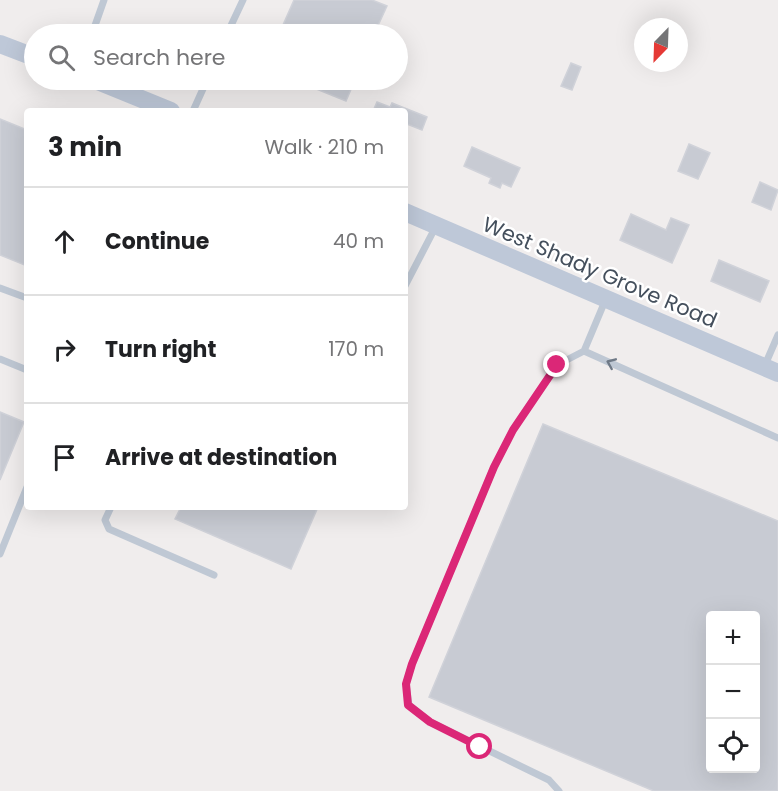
<!DOCTYPE html>
<meta charset="utf-8">
<style>
body{margin:0;font-family:Poppins,sans-serif;background:#f6f6f6;color:#202124}
.controls{position:absolute;right:18px;bottom:18px;display:grid;overflow:hidden;border-radius:6px;box-shadow:0 6px 24px #0002}
.controls button{width:54px;height:54px;display:grid;place-items:center;padding:0;border:0;border-bottom:2px solid #e0e0e0;background:#fff;color:#202124;font:30px sans-serif}
.compass{position:absolute;left:634px;top:18px;width:54px;height:54px;border-radius:50%;background:#fff;box-shadow:0 6px 24px #0002;rotate:203deg}
.stop{position:absolute;width:18px;height:18px;margin:-14px;border:4px solid #db2777;border-radius:50%;background:#fff}
.stop.end{background:#db2777;border-color:#fff;box-shadow:0 2px 6px #0008}
.list{margin:0;padding:0;list-style:none}
h2{display:flex;justify-content:space-between;align-items:center;height:78px;margin:0;padding:0 24px;font-size:26px}
h2 small{font-size:20px;font-weight:400;color:#757577}
.list li{display:grid;grid-template-columns:39px 1fr auto;gap:18px;align-items:center;box-sizing:border-box;height:108px;padding:0 24px;border-top:2px solid #e0e0e0}
.list b{display:block;font-size:22px;white-space:nowrap}
.list em{font-size:20px;font-style:normal;color:#757577}
.icon{flex:none;width:33px;height:33px;fill:none;stroke:currentColor;stroke-width:2;stroke-linecap:round;stroke-linejoin:round}
.map{position:relative;flex:none;width:778px;height:791px;overflow:hidden}
.search{position:absolute;background:#fff;box-shadow:0 6px 24px #0002;left:24px;top:24px;width:384px;height:66px;display:flex;align-items:center;gap:15px;box-sizing:border-box;padding:0 21px;border-radius:33px;color:#757577;font-size:22px}
.panel{position:absolute;background:#fff;box-shadow:0 6px 24px #0002;left:24px;top:108px;width:384px;height:402px;border-radius:6px}
.map>svg:first-child{display:block}
.building{fill:#c8cbd3;stroke:#d0d2d9;stroke-width:1.5;fill-rule:evenodd}
.lines{fill:none;stroke-linecap:round;stroke-linejoin:round}
.service{stroke:#bfc8d4;stroke-width:7}
.secondary{stroke:#bec8d8;stroke-width:18}
.oneway{stroke:#6f7986}
.route{stroke:#db2777;stroke-width:8}
.labels{text-anchor:middle;dominant-baseline:central;stroke-width:5;stroke-linejoin:round;paint-order:stroke}
.street-label{font-size:21px;fill:#444f5c;stroke:#fff}
</style>
<div class="map">
<svg width="778" height="791" viewBox="0 0 778 791">
<rect width="100%" height="100%" fill="#f0eded"/>
<path class="building" d="M 294,0 L 372,0 L 387,6 L 376,30 L 384,33 L 279,34 Z
M 571,63 L 581,67 L 572,90 L 561,86 Z
M 313,80 L 355,80 L 346,101 L 314,88 L 316,81 Z
M 377,102 L 390,107 L 392,103 L 427,117 L 422,130 L 407,124 L 405,130 L 405,111 L 373,111 Z
M 0,119 L 27,130 L 27,266 L 0,255 Z
M 689,144 L 710,153 L 698,179 L 678,171 Z
M 472,147 L 520,168 L 511,187 L 502,183 L 500,188 L 489,183 L 491,178 L 464,166 Z
M 760,182 L 778,190 L 771,210 L 752,202 Z
M 631,214 L 666,230 L 671,218 L 689,225 L 672,263 L 620,240 Z
M 719,260 L 769,281 L 760,302 L 711,281 Z
M 0,412 L 24,422 L 0,480 Z
M 543,424 L 778,521 L 778,791 L 654,791 L 429,697 ZM 710,616 L 756,616 L 756,768 L 710,768 Z
M 181,507 L 318,507 L 291,569 L 175,519 Z"/>
<g class="lines">
<path class="service" d="M 92,34 L 104,0
M 227,34 L 243,0
M 193,111 L 207,80
M 405,286 L 435,228
M 0,288 L 27,298
M 584,351 L 778,438
M 0,359 L 27,370
M 765,365 L 778,335
M 111,507 L 105,520 L 109,529 L 214,575
M 0,554 L 27,487
M 559,791 L 549,780 L 430,722 L 409,705 L 406,684 L 412,664 L 494,467 L 513,430 L 557,365 L 584,351 L 605,301"/>
<path class="secondary" d="M 0,44 L 34,57
M 95,80 L 171,111
M 405,212 L 778,373"/>
</g>
<defs><path id="oneway-chevron" d="M-2-3.5L2.5 0L-2 3.5" fill="none" stroke-width="1.6" stroke-linecap="round" stroke-linejoin="round" transform="scale(1.5)"/></defs>
<use class="oneway" href="#oneway-chevron" transform="translate(611 363) rotate(-157)"/>
<g class="lines">
<path class="route" d="M 480,747 L 430,722 L 408,705 L 406,684 L 412,664 L 494,467 L 513,430 L 557,365"/>
</g>
<g class="labels">
<g class="street-label">
<text transform="translate(600 272) rotate(23)">West Shady Grove Road</text>
</g>
</g>
</svg>
<div class="controls">
<button>+</button>
<button>−</button>
<button><svg class="icon" aria-label="locate" viewBox="0 0 24 24"><circle cx="12" cy="12" r="6"/><path d="M12 2v4M12 18v4M2 12h4M18 12h4"/></svg></button>
</div>
<svg class="compass" viewBox="-18 -18 36 36"><path d="M0-13l5 13h-10z" fill="#e53935"/><path d="M0 13l5-13h-10z" fill="#757577"/></svg>
<div class="stop" style="left:480px;top:747px"></div>
<div class="stop end" style="left:557px;top:365px"></div>
<div class="search"><svg class="icon" aria-label="search" viewBox="0 0 24 24"><circle cx="10" cy="10" r="6"/><path d="M15 15l6 6"/></svg>Search here</div>
<section class="panel">
<h2>3 min<small>Walk · 210 m</small></h2>
<ul class="list">
<li><svg class="icon" aria-label="ahead" viewBox="0 0 24 24"><path d="M12 20V5M6 11l6-6 6 6"/></svg><div><b>Continue</b></div><em>40 m</em></li>
<li><svg class="icon" aria-label="right" viewBox="0 0 24 24"><path d="M7 20v-9h11M14 6l5 5-5 5"/></svg><div><b>Turn right</b></div><em>170 m</em></li>
<li><svg class="icon" aria-label="arrive" viewBox="0 0 24 24"><path d="M6 21V4h12l-3 4 3 4H6"/></svg><div><b>Arrive at destination</b></div></li>
</ul>
</section>
</div>
